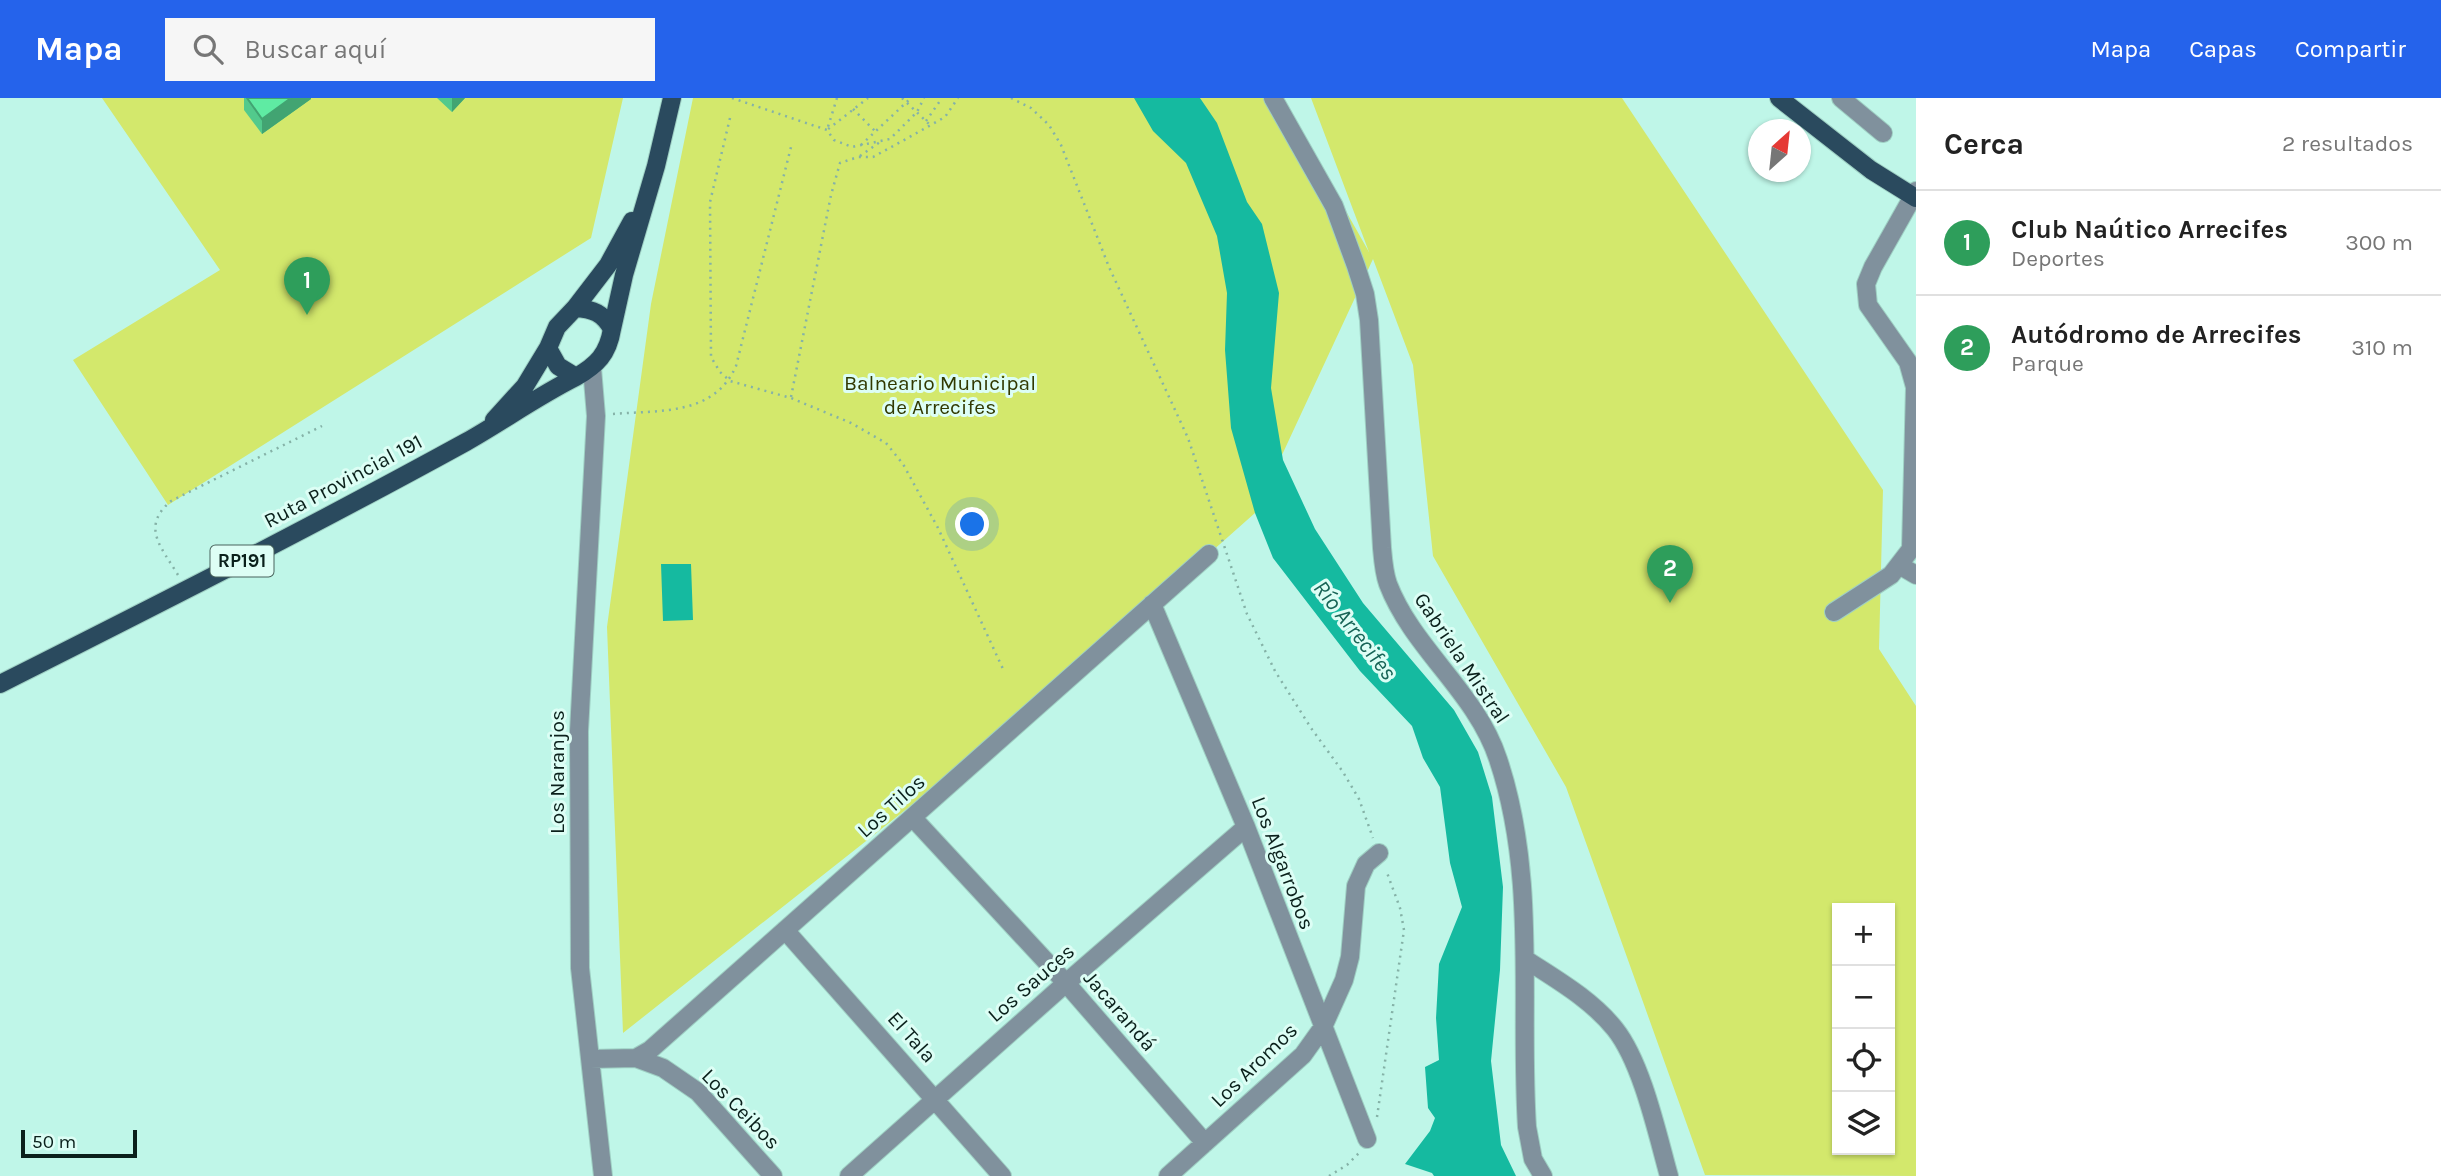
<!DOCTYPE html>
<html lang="es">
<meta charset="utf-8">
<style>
body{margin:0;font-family:Karla,sans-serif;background:#f6f6f6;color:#222}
.controls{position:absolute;right:21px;bottom:21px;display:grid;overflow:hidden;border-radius:0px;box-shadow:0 2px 5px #0004}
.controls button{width:63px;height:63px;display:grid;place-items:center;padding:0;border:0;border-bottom:2px solid #e0e0e0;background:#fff;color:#222;font:35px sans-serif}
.compass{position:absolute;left:1748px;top:21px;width:63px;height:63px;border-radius:50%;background:#fff;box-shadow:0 2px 5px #0004;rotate:27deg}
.scale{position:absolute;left:21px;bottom:18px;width:116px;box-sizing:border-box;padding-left:7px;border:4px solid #0a201b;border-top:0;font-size:19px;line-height:24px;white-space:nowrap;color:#0a201b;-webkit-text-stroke:5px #ddfef5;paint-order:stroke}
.you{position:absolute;left:973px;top:427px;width:24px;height:24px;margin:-18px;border:5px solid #fff;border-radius:50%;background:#1a73e8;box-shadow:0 0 0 10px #1a73e833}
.badge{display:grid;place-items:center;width:46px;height:46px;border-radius:50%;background:#2563eb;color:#fff;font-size:23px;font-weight:700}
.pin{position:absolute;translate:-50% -58px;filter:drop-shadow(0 2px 4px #0008)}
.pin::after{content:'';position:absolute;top:37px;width:24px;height:21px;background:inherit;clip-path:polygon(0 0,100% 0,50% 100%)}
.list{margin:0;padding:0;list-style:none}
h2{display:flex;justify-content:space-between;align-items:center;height:91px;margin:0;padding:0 28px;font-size:30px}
h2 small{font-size:23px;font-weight:400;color:#767676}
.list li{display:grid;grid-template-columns:46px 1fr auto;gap:21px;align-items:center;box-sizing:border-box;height:105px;padding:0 28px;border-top:2px solid #e0e0e0}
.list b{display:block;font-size:26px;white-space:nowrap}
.list p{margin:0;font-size:23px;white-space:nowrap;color:#767676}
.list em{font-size:23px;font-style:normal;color:#767676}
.icon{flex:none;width:38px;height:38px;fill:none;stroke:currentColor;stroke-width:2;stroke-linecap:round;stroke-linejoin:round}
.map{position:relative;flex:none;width:1916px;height:1078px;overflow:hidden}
header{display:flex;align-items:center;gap:42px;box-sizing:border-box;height:98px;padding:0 35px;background:#2563eb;color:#fff}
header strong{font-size:33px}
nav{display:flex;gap:38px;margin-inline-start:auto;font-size:24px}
.search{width:490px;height:63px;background:#f6f6f6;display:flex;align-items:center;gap:18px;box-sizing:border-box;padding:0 24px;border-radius:0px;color:#767676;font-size:26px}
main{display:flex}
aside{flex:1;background:#fff}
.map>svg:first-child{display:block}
.green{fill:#d3e86c;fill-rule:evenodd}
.water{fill:#15baa0}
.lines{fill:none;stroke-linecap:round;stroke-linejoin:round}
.minor-casing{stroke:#9ecfc3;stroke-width:20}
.major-casing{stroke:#9ecfc3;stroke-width:20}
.path{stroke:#85b2a7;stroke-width:2.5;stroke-dasharray:2 5;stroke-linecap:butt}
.minor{stroke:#80919d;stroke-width:18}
.major{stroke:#2a4a5e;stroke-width:18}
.wall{fill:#52ca8c}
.shaded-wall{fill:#42a472}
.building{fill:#5feba3;stroke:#42a472;stroke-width:2}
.labels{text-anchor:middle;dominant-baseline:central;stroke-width:6;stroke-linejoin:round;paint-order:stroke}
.shield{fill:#ddfef5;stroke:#49635c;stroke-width:2}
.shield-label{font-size:19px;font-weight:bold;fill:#0a201b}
.park-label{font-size:21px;fill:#313900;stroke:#ddfef5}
.street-label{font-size:21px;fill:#0a201b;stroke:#ddfef5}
.water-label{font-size:23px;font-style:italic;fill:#186557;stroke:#ddfef5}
</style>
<header>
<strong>Mapa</strong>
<div class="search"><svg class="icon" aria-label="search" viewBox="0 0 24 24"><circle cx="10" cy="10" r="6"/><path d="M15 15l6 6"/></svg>Buscar aquí</div>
<nav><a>Mapa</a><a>Capas</a><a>Compartir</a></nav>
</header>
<main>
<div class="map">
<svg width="1916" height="1078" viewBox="0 0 1916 1078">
<rect width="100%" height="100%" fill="#bff6e8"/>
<path class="green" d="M 102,0 L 623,0 L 591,140 L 168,407 L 73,262 L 220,172 Z
M 693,0 L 1282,0 L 1369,154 L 1311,0 L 1622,0 L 1883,392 L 1879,551 L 1916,608 L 1916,1078 L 1705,1077 L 1566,689 L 1433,458 L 1413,267 L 1373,161 L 1255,415 L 1042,604 L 623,935 L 607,529 L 651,206 ZM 1837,810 L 1890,810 L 1890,1052 L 1837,1052 Z"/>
<path class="water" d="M 1134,0 L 1200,0 L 1217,25 L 1247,104 L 1262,126 L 1279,195 L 1271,290 L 1283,362 L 1315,431 L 1363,505 L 1454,612 L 1478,654 L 1492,699 L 1503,789 L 1500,872 L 1491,963 L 1501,1047 L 1516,1078 L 1434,1078 L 1432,1075 L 1405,1066 L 1430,1033 L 1435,1020 L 1428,1010 L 1425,969 L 1439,962 L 1436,920 L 1439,866 L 1462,809 L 1450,765 L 1440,689 L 1423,660 L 1412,628 L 1360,573 L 1273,460 L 1255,415 L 1231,330 L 1225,252 L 1227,195 L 1217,138 L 1186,65 L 1153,33 Z
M 661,466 L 691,466 L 693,522 L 663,523 Z"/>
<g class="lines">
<defs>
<path id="minor" d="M 1273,0 L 1334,108 L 1356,168 L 1365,196 L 1369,222 L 1382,450 C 1383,462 1384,475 1388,486 C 1413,551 1476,594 1498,661 C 1538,780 1519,906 1527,1029 L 1533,1061 L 1543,1078
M 1841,0 L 1883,35
M 592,270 L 596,318 L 579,633 L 580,870 L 603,1078
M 1899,467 L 1916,477
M 1152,506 L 1246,729 L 1367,1041
M 1834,514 L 1891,477 L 1911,451 L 1915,289 L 1908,264 L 1868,207 L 1866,186 L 1873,169 L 1916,93
M 913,720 L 1066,885 L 1205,1045
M 785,832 L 1002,1078
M 1525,861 C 1557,882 1591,901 1615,931 C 1642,965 1657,1035 1669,1078
M 636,960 L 663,970 L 698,994 L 773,1078
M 590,961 L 636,960 L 650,952 L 1209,456
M 849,1078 L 1066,885 L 1246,729
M 1168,1078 L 1303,957 L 1323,929 L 1344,882 L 1350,859 L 1356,788 L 1366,766 L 1379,755"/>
<path id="major" d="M 1779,0 L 1871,72 L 1916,100
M 575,210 C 593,211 603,215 612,231 C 608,256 597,267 576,279 L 558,268 L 548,250 L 557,229 Z
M 575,210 L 608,167 L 632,123
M 612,231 L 624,177 L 656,68 L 672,0
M 494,322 L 525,288 L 548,250
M 0,586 C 157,507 313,428 466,344 C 503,323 538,298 576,279"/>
</defs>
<use href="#minor" class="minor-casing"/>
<use href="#major" class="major-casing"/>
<path class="path" d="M 732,0 L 827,32 L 834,42 L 852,49 L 890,41 L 917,14 L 924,0
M 837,0 L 827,32 L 868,0
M 902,0 L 930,27
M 1011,0 L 1031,10 L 1049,27 L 1061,47 L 1109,169 L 1188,340 L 1247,516 L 1275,573 L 1311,630 L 1343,674 L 1359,701 L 1373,740
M 853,11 L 875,33
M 730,20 L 710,104 L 711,259 L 720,274 L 730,283 L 791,300 L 851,325 L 886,345 L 903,366 L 938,430 L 1003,571
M 926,23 L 942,0
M 861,47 L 911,0
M 860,58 L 880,44
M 791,299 L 831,97 L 840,65 L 858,59 L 873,59 L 906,41 L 945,19 L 958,0
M 613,316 C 660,312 714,318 736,268 L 792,45
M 178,477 C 162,450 140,429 171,403 L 322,328
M 1377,1019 L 1404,832 L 1400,810 L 1386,772
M 1329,1078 L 1347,1067 L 1360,1054"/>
<use href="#minor" class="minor"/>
<use href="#major" class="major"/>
</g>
<path class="wall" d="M 244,0 L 311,0 L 311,1 L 262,36 L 244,12 Z
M 437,0 L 465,0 L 452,14 Z"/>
<path class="shaded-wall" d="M 291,0 L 311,0 L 311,1 L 262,36 L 262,21 Z
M 452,0 L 465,0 L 452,14 Z"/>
<path class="building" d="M 247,0 L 291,0 L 262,21 Z"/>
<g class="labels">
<rect class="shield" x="210.5" y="447.5" width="63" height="31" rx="5"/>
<g class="shield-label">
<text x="242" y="463">RP191</text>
</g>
<g class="park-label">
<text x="940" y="285">Balneario Municipal<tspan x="940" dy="24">de Arrecifes</tspan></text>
</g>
<g class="street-label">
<text transform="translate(343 383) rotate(-28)">Ruta Provincial 191</text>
<text transform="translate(1462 560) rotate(56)">Gabriela Mistral</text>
<text transform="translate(557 674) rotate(-90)">Los Naranjos</text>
<text transform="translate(891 708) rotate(-42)">Los Tilos</text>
<text transform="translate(1283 765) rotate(69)">Los Algarrobos</text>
<text transform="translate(1031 885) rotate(-41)">Los Sauces</text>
<text transform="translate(1120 913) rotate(49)">Jacarandá</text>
<text transform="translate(912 939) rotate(48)">El Tala</text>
<text transform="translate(1254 967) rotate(-44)">Los Aromos</text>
<text transform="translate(741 1011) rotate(46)">Los Ceibos</text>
</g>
<g class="water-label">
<text transform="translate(1355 532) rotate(52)">Río Arrecifes</text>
</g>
</g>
</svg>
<div class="controls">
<button>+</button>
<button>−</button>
<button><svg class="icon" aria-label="locate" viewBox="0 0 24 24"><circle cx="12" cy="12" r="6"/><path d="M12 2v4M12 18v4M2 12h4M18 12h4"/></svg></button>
<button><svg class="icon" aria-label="layers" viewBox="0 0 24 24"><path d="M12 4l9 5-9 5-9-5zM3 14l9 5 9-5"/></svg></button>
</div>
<svg class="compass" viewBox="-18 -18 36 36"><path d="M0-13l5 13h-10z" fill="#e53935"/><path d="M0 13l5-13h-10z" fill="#767676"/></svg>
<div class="scale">50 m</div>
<div class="you"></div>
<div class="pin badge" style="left:307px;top:217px;background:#2e9e5b">1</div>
<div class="pin badge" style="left:1670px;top:505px;background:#2e9e5b">2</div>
</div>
<aside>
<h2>Cerca<small>2 resultados</small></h2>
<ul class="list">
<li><span class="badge" style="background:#2e9e5b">1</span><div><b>Club Naútico Arrecifes</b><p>Deportes</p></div><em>300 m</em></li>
<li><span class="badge" style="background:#2e9e5b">2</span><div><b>Autódromo de Arrecifes</b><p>Parque</p></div><em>310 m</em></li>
</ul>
</aside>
</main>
